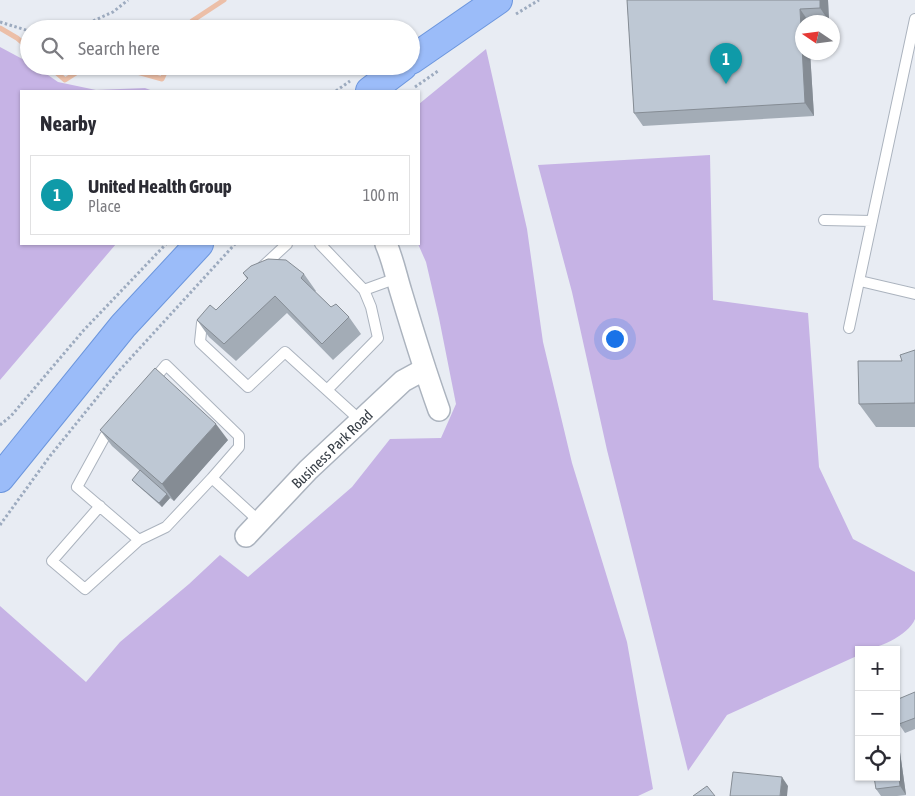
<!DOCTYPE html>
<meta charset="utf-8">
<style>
body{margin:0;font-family:"Asap Condensed",sans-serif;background:#f7f7f7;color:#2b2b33}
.controls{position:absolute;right:15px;bottom:15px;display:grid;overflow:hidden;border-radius:0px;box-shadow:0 1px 4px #0004}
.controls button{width:45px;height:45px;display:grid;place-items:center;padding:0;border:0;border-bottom:1px solid #e1e1e2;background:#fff;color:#2b2b33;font:25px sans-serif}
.compass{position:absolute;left:795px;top:15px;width:45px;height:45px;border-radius:50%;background:#fff;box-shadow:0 1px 4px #0004;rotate:283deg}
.you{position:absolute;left:614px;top:338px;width:18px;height:18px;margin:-12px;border:4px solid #fff;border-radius:50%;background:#1a73e8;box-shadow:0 0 0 8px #1a73e833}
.badge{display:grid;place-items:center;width:32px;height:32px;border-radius:50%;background:#b45309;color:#fff;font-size:16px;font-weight:700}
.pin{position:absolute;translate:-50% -41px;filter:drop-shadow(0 1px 2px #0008)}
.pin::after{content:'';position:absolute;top:26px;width:18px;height:15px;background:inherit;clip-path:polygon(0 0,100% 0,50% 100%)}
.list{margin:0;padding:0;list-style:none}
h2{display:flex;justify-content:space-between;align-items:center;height:65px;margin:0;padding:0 20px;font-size:21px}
h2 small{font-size:16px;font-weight:400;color:#7c7c81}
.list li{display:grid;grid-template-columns:32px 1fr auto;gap:15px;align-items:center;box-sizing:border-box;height:80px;margin:0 10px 10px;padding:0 10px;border:1px solid #e1e1e2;border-radius:0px}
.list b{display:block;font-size:19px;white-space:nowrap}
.list p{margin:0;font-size:16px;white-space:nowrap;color:#7c7c81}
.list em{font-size:16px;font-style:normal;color:#7c7c81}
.icon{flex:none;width:28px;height:28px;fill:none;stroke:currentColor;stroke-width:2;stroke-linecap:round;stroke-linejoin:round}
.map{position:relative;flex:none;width:915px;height:796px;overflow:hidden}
.search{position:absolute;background:#fff;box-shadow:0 1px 4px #0004;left:20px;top:20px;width:400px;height:55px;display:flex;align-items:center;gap:12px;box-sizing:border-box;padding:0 18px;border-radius:28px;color:#7c7c81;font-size:19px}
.panel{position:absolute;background:#fff;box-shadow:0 1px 4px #0004;left:20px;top:90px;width:400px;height:155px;border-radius:0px}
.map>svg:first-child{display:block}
.green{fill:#c6b3e5}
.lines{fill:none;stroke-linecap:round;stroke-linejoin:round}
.stream{stroke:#ecbfa8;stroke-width:5}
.lane-casing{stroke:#abb3be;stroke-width:12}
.street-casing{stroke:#abb3be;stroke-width:24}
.primary-casing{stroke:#6c96dd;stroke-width:30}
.path{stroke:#9dabbf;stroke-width:3;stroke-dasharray:2.5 2.5;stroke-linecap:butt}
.lane{stroke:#fff;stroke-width:10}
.street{stroke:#fff;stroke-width:21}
.primary{stroke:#9bbcf9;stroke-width:28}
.wall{fill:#a3acb6}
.shaded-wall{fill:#858c94}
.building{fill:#bec8d4;stroke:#858c94}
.labels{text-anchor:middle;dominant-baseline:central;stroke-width:4.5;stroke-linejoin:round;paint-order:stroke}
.street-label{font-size:15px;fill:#373e46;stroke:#fff}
</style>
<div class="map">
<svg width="915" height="796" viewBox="0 0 915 796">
<rect width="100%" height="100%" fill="#e8ecf3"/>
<path class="green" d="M 0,47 L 28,62 L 29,66 L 35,66 L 58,82 L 96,90 L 145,88 L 153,91 L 21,91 L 21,244 L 116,244 L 0,380 Z
M 486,49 L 527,229 L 543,342 L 572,463 L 627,642 L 653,789 L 638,796 L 0,796 L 0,606 L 86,682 L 120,642 L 189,584 L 220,555 L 248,577 L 352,487 L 390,439 L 441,438 L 456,404 L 439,318 L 426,262 L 418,244 L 419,104 Z
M 710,155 L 713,300 L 808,313 L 819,467 L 853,539 L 915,572 C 915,582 915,611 915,619 C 908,636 876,650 859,650 L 859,655 L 727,715 L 688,771 L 607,450 L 572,292 L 538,165 Z"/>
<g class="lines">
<path class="stream" d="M 0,28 L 17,38 L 29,48
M 187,29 L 192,21 L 224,0
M 49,66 L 65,80 L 87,66
M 116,66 L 162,79 L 168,66"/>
<defs>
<path id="lane" d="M 824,220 L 872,221
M 320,244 L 364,290 L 371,307 L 378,338 L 327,390
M 260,269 L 287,244
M 860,281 L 915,294
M 364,290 L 397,278
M 210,316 L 202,323 L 200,342 L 248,387 L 285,352 L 361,421
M 849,328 L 915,19
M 151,383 L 166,365 L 239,436 L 239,447 L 212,478 L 259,521
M 112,428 L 105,436 L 77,487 L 139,540 L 166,527 L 212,478
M 100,506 L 52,561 L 85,589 L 139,540"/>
<path id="street" d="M 386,244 C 393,260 396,276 401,292 C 413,332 425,371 439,410
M 246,536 L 308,470 L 403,381 L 425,369"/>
<path id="primary" d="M 411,60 L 498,0
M 370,91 L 403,66
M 0,478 L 123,326 L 199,244"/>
</defs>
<use href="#lane" class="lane-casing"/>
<use href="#street" class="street-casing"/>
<use href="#primary" class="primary-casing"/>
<path class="path" d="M 516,14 L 539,0
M 0,22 L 29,31
M 75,29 L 113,12 L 128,0
M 415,87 L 438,71
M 336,91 L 350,81
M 0,425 L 11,416 L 83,331 L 166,244
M 0,525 L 50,456 L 117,373 L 235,244"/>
<use href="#lane" class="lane"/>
<use href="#street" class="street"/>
<use href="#primary" class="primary"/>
</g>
<path class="wall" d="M 627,0 L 828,0 L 829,21 L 809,22 L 802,52 L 810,52 L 814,116 L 643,126 L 634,113 Z
M 243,273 L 304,274 L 316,291 L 315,292 L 331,307 L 349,317 L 361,334 L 333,360 L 287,313 L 236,361 L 209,337 L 197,320 L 216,310 L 247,279 Z
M 915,350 L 915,427 L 876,427 L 859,404 L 902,361 Z
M 100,430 L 228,440 L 174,501 L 170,498 L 162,507 L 136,484 L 132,480 L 140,471 L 112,446 Z
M 915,692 L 915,729 L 905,733 L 899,724 Z
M 899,745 L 906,795 L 897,796 L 881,796 L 876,789 Z"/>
<path class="shaded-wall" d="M 820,0 L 828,0 L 829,21 L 820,8 Z
M 800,9 L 809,22 L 802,22 L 802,52 L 810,52 L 814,116 L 805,103 Z
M 216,424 L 228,440 L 174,501 L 162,484 Z
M 167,494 L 170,498 L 162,507 L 159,503 Z
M 896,741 L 899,745 L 906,795 L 900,786 L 896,758 Z
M 782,777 L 788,786 L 787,796 L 780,796 Z"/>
<path class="building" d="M 627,0 L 820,0 L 820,8 L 800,9 L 805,103 L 634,113 Z
M 268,259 L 286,260 L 304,274 L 301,278 L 331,307 L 336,304 L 349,317 L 322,344 L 275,296 L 224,344 L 197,320 L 210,305 L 216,310 L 248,278 L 243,273 L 251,266 Z
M 915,350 L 915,403 L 859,404 L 858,361 L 902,361 L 900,355 Z
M 155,368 L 216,424 L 162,484 L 100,430 Z
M 140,470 L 167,494 L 159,503 L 132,480 Z
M 915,692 L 915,718 L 899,724 L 896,718 L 896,700 Z
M 896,758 L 900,786 L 876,789 L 874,777 L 896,777 Z
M 733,772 L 782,777 L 780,796 L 730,796 Z
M 707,786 L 715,796 L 693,796 Z"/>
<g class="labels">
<g class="street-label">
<text transform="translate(332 449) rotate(-44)">Business Park Road</text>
</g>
</g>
</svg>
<div class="controls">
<button>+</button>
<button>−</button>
<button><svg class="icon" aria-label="locate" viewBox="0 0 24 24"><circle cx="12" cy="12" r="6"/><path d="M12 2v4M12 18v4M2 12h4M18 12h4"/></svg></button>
</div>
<svg class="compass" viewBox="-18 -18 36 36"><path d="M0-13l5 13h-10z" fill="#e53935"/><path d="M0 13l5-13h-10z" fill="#7c7c81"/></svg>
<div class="you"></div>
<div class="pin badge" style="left:726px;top:84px;background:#0f9aa8">1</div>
<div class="search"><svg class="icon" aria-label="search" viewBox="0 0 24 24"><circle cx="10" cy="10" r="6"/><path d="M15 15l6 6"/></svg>Search here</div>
<section class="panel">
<h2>Nearby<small></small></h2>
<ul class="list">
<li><span class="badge" style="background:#0f9aa8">1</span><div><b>United Health Group</b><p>Place</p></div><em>100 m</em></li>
</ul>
</section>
</div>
